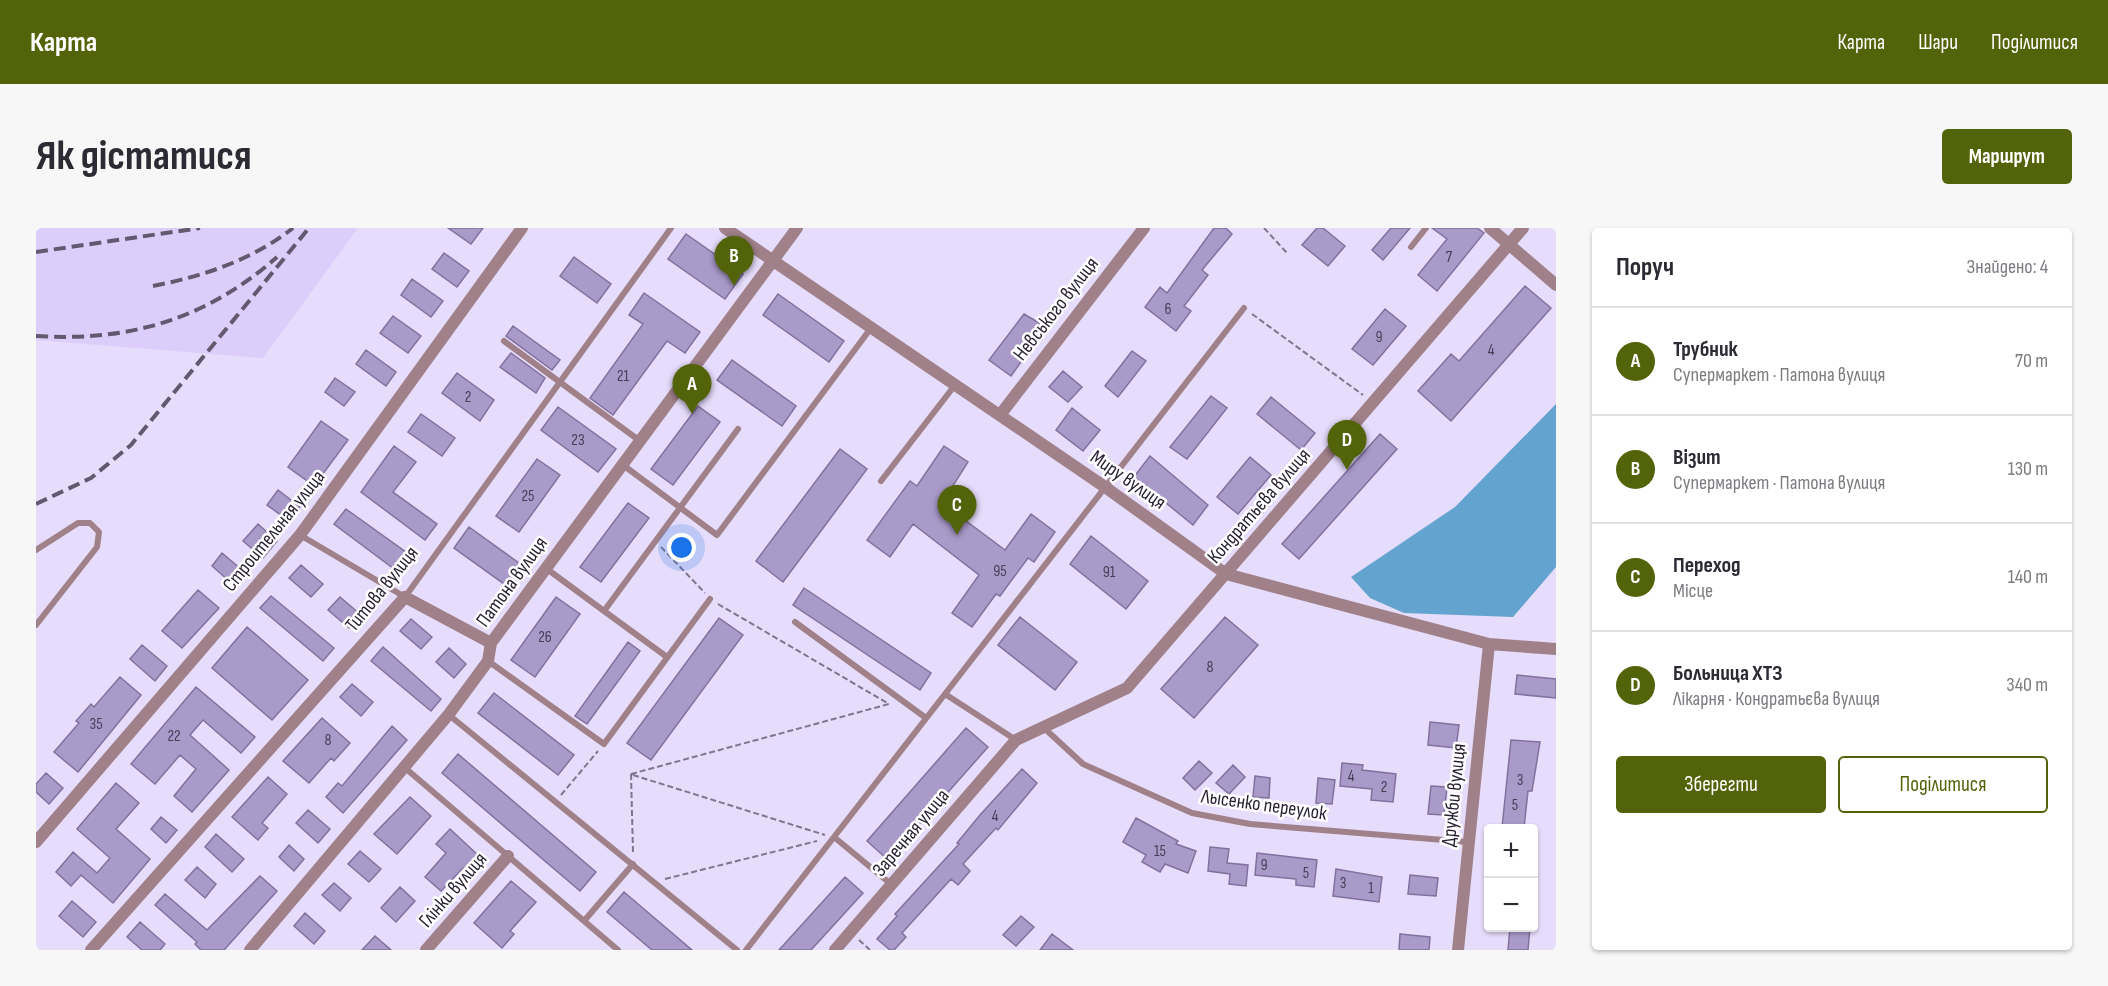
<!DOCTYPE html>
<html lang="uk">
<meta charset="utf-8">
<style>
body{margin:0;font-family:"Sofia Sans Condensed",sans-serif;background:#f7f7f7;color:#2b2b33}
.controls{position:absolute;right:18px;bottom:18px;display:grid;overflow:hidden;border-radius:6px;box-shadow:0 2px 4px #0004}
.controls button{width:54px;height:54px;display:grid;place-items:center;padding:0;border:0;border-bottom:2px solid #e1e1e2;background:#fff;color:#2b2b33;font:30px sans-serif}
.you{position:absolute;left:646px;top:320px;width:21px;height:21px;margin:-15px;border:4px solid #fff;border-radius:50%;background:#1a73e8;box-shadow:0 0 0 9px #1a73e833}
.badge{display:grid;place-items:center;width:39px;height:39px;border-radius:50%;background:#53630a;color:#fff;font-size:20px;font-weight:700}
.pin{position:absolute;translate:-50% -50px;filter:drop-shadow(0 2px 3px #0008)}
.pin::after{content:'';position:absolute;top:32px;width:21px;height:18px;background:inherit;clip-path:polygon(0 0,100% 0,50% 100%)}
.list{margin:0;padding:0;list-style:none}
h2{display:flex;justify-content:space-between;align-items:center;height:78px;margin:0;padding:0 24px;font-size:26px}
h2 small{font-size:20px;font-weight:400;color:#7c7c81}
.list li{display:grid;grid-template-columns:39px 1fr auto;gap:18px;align-items:center;box-sizing:border-box;height:108px;padding:0 24px;border-top:2px solid #e1e1e2}
.list b{display:block;font-size:22px;white-space:nowrap}
.list p{margin:0;font-size:20px;white-space:nowrap;color:#7c7c81}
.list em{font-size:20px;font-style:normal;color:#7c7c81}
.actions{display:flex;gap:12px;padding:18px 24px}
.actions a{flex:1;padding:14px 0;border:2px solid #53630a;border-radius:6px;text-align:center;font-size:21px;color:#53630a}
.actions .main{background:#53630a;color:#fff}
.map{position:relative;flex:none;width:1520px;height:722px;overflow:hidden;border-radius:6px}
header{display:flex;align-items:center;gap:36px;box-sizing:border-box;height:84px;padding:0 30px;background:#53630a;color:#fff}
header strong{font-size:28px}
nav{display:flex;gap:33px;margin-inline-start:auto;font-size:21px}
.intro{display:flex;align-items:center;justify-content:space-between;box-sizing:border-box;height:144px;padding:0 36px}
h1{margin:0;font-size:42px}
.button{padding:15px 27px;border-radius:6px;background:#53630a;color:#fff;font-size:21px;font-weight:700}
main{display:flex;gap:36px;padding:0 36px}
aside{flex:1;background:#fff;border-radius:6px;box-shadow:0 2px 4px #0004}
.map>svg:first-child{display:block}
.built{fill:#ddcdfb}
.water{fill:#63a3cf}
.building{fill:#aa9aca;stroke:#81719e;stroke-width:1.5}
.lines{fill:none;stroke-linecap:round;stroke-linejoin:round}
.path{stroke:#7e768e;stroke-width:2;stroke-dasharray:6 3;stroke-linecap:butt}
.lane{stroke:#a08089;stroke-width:6}
.street{stroke:#a08089;stroke-width:12}
.rail{stroke:#61596f;stroke-width:4;stroke-dasharray:12 6;stroke-linecap:butt}
.labels{text-anchor:middle;dominant-baseline:central;stroke-width:5;stroke-linejoin:round;paint-order:stroke}
.number-label{font-size:16px;fill:#473e57}
.street-label{font-size:20px;fill:#261f31;stroke:#fff}
</style>
<header>
<strong>Карта</strong>
<nav><a>Карта</a><a>Шари</a><a>Поділитися</a></nav>
</header>
<div class="intro"><h1>Як дістатися</h1><a class="button">Маршрут</a></div>
<main>
<div class="map">
<svg width="1520" height="722" viewBox="0 0 1520 722">
<rect width="100%" height="100%" fill="#e6dcfb"/>
<path class="built" d="M 0,0 L 322,0 L 227,130 L 0,112 Z"/>
<path class="water" d="M 1520,176 L 1520,339 L 1477,389 L 1368,385 L 1334,370 L 1315,349 L 1419,279 Z"/>
<path class="building" d="M 412,0 L 447,0 L 435,16 Z
M 1178,0 L 1190,0 L 1196,6 L 1166,42 L 1172,47 L 1148,78 L 1155,83 L 1140,103 L 1109,79 L 1124,59 L 1131,65 Z
M 1281,0 L 1287,0 L 1309,18 L 1292,38 L 1266,17 Z
M 1355,0 L 1374,0 L 1347,32 L 1336,22 Z
M 1396,0 L 1441,0 L 1448,5 L 1401,63 L 1382,47 L 1411,11 Z
M 650,6 L 707,46 L 689,71 L 632,31 Z
M 408,25 L 433,43 L 421,59 L 396,41 Z
M 538,29 L 575,56 L 561,75 L 524,48 Z
M 376,51 L 407,73 L 395,89 L 365,67 Z
M 1489,58 L 1515,80 L 1415,193 L 1382,163 L 1415,126 L 1423,133 Z
M 608,65 L 664,104 L 649,125 L 631,113 L 577,187 L 554,170 L 607,96 L 593,87 Z
M 742,66 L 808,113 L 793,134 L 727,87 Z
M 1349,81 L 1370,98 L 1337,137 L 1316,121 Z
M 988,86 L 1010,99 L 975,148 L 953,132 Z
M 357,88 L 385,108 L 372,125 L 344,105 Z
M 477,98 L 524,132 L 516,142 L 470,108 Z
M 330,122 L 360,144 L 350,158 L 320,136 Z
M 1096,123 L 1110,133 L 1082,169 L 1069,158 Z
M 475,125 L 509,150 L 500,165 L 464,139 Z
M 696,132 L 760,178 L 746,198 L 681,152 Z
M 1027,143 L 1046,159 L 1032,174 L 1013,159 Z
M 421,145 L 458,172 L 444,193 L 406,165 Z
M 299,150 L 319,164 L 308,178 L 289,164 Z
M 1175,168 L 1191,180 L 1151,231 L 1134,219 Z
M 1235,169 L 1279,205 L 1265,222 L 1221,186 Z
M 662,178 L 684,194 L 637,257 L 615,241 Z
M 522,179 L 580,221 L 562,244 L 505,202 Z
M 1036,180 L 1064,202 L 1047,223 L 1020,202 Z
M 385,186 L 419,210 L 406,228 L 372,204 Z
M 285,193 L 312,212 L 278,258 L 252,239 Z
M 1344,206 L 1361,221 L 1263,331 L 1246,316 Z
M 358,218 L 380,234 L 357,264 L 401,296 L 389,312 L 325,264 Z
M 908,218 L 932,234 L 906,275 L 969,322 L 995,286 L 1019,304 L 998,334 L 992,330 L 964,368 L 960,366 L 936,399 L 916,385 L 943,347 L 877,296 L 854,329 L 831,312 L 874,253 L 881,258 Z
M 804,221 L 831,241 L 747,354 L 720,333 Z
M 1114,228 L 1172,277 L 1157,297 L 1098,249 Z
M 1214,229 L 1235,247 L 1202,286 L 1181,269 Z
M 501,231 L 524,247 L 483,304 L 460,288 Z
M 242,262 L 264,279 L 253,293 L 231,277 Z
M 592,275 L 613,290 L 565,354 L 544,339 Z
M 310,281 L 374,327 L 362,344 L 298,296 Z
M 222,296 L 241,313 L 227,330 L 207,313 Z
M 433,299 L 490,340 L 475,361 L 418,320 Z
M 1055,308 L 1112,353 L 1090,381 L 1034,336 Z
M 186,325 L 212,347 L 201,360 L 176,338 Z
M 265,337 L 287,356 L 275,369 L 253,350 Z
M 768,360 L 895,445 L 884,462 L 757,377 Z
M 162,362 L 183,380 L 146,420 L 126,403 Z
M 235,368 L 298,420 L 287,433 L 224,380 Z
M 304,369 L 325,387 L 313,400 L 292,382 Z
M 520,369 L 544,386 L 499,449 L 475,432 Z
M 984,389 L 1041,434 L 1019,462 L 962,417 Z
M 1189,389 L 1222,417 L 1158,490 L 1125,461 Z
M 683,390 L 707,407 L 615,532 L 591,515 Z
M 375,391 L 396,409 L 385,421 L 364,403 Z
M 211,399 L 272,452 L 236,492 L 176,440 Z
M 592,414 L 604,423 L 551,496 L 539,488 Z
M 106,417 L 131,438 L 119,453 L 94,431 Z
M 347,419 L 405,471 L 395,483 L 335,433 Z
M 413,420 L 430,436 L 418,450 L 400,434 Z
M 1481,447 L 1520,451 L 1520,470 L 1479,466 Z
M 84,449 L 105,467 L 42,544 L 18,524 L 43,495 L 40,493 L 55,476 L 58,479 Z
M 316,456 L 337,474 L 325,488 L 304,469 Z
M 160,459 L 219,509 L 205,525 L 167,492 L 154,507 L 193,542 L 156,584 L 138,568 L 160,541 L 144,527 L 119,556 L 95,536 Z
M 458,465 L 538,527 L 522,547 L 442,485 Z
M 286,490 L 314,515 L 298,533 L 295,530 L 273,555 L 247,533 Z
M 1394,494 L 1423,497 L 1420,520 L 1392,517 Z
M 356,498 L 371,512 L 307,585 L 290,569 L 302,555 L 306,558 Z
M 930,500 L 952,519 L 852,632 L 831,613 Z
M 1475,512 L 1504,514 L 1496,563 L 1492,563 L 1488,600 L 1466,600 Z
M 422,526 L 560,644 L 544,663 L 406,545 Z
M 1163,533 L 1176,545 L 1159,562 L 1147,550 Z
M 1306,535 L 1327,537 L 1326,542 L 1360,546 L 1357,574 L 1335,572 L 1336,561 L 1304,558 Z
M 1197,537 L 1209,549 L 1193,566 L 1180,555 Z
M 986,541 L 1001,555 L 962,602 L 960,600 L 927,636 L 934,643 L 922,657 L 915,651 L 866,705 L 870,709 L 858,722 L 854,722 L 841,711 L 861,688 L 859,686 L 923,616 L 921,615 L 944,587 Z
M 10,545 L 27,560 L 13,576 L 0,564 L 0,556 Z
M 1219,548 L 1234,550 L 1233,570 L 1217,569 Z
M 232,549 L 251,566 L 226,595 L 232,600 L 222,612 L 196,589 Z
M 1282,550 L 1299,552 L 1296,576 L 1280,575 Z
M 80,555 L 103,575 L 80,601 L 114,631 L 77,675 L 45,647 L 35,658 L 20,644 L 37,624 L 61,645 L 74,630 L 41,601 Z
M 1395,558 L 1411,559 L 1408,587 L 1392,586 Z
M 374,569 L 395,588 L 361,626 L 338,606 Z
M 272,582 L 294,601 L 282,615 L 260,595 Z
M 125,589 L 141,602 L 130,615 L 115,601 Z
M 1100,590 L 1142,613 L 1140,616 L 1160,623 L 1152,645 L 1129,636 L 1124,644 L 1106,634 L 1110,627 L 1087,614 Z
M 414,601 L 444,629 L 431,644 L 427,640 L 405,663 L 389,649 L 410,625 L 400,616 Z
M 180,606 L 208,631 L 196,644 L 169,619 Z
M 253,617 L 268,631 L 258,643 L 243,629 Z
M 1174,619 L 1193,621 L 1191,635 L 1212,637 L 1210,658 L 1193,656 L 1194,646 L 1172,643 Z
M 324,623 L 345,641 L 333,654 L 312,636 Z
M 1221,625 L 1281,632 L 1278,659 L 1260,657 L 1260,651 L 1219,647 Z
M 161,639 L 180,656 L 169,670 L 149,652 Z
M 1300,641 L 1346,649 L 1343,674 L 1297,668 Z
M 1374,647 L 1402,650 L 1400,668 L 1372,666 Z
M 224,648 L 241,663 L 188,722 L 165,722 L 159,716 L 161,714 L 119,677 L 129,666 L 171,702 Z
M 809,649 L 827,665 L 775,722 L 743,722 Z
M 475,653 L 500,674 L 474,703 L 478,706 L 466,720 L 438,695 Z
M 298,655 L 315,670 L 304,683 L 286,667 Z
M 364,659 L 379,673 L 360,694 L 345,680 Z
M 588,664 L 656,722 L 616,722 L 571,684 Z
M 36,673 L 60,694 L 47,709 L 23,688 Z
M 269,685 L 289,703 L 278,716 L 258,698 Z
M 985,688 L 998,699 L 980,718 L 967,707 Z
M 104,694 L 129,716 L 124,722 L 106,722 L 91,709 Z
M 1474,699 L 1494,699 L 1492,722 L 1472,722 Z
M 1016,706 L 1037,722 L 1004,722 Z
M 1364,706 L 1394,709 L 1393,722 L 1363,722 Z
M 339,708 L 355,722 L 326,722 Z"/>
<g class="lines">
<path class="path" d="M 1228,0 L 1251,25
M 1216,86 L 1327,167
M 625,319 L 669,365
M 682,376 L 853,476
M 595,546 L 853,476
M 595,546 L 597,624
M 597,547 L 789,607
M 525,567 L 562,523
M 629,651 L 781,613
M 823,712 L 834,722"/>
<path class="lane" d="M 1375,19 L 1390,0
M 468,113 L 604,213
M 587,237 L 681,307 L 835,100
M 845,253 L 919,157
M 264,307 L 369,369 L 635,0
M 0,322 L 42,295 L 54,295 L 63,304 L 61,319 L 0,397
M 511,341 L 568,383
M 759,394 L 890,490
M 631,429 L 568,383 L 702,201
M 452,433 L 568,516 L 674,371
M 413,487 L 701,722
M 1007,499 L 1047,536 L 1156,585 L 1214,596 L 1432,614
M 980,512 L 909,466 L 1208,80
M 368,539 L 582,722
M 856,657 L 798,609 L 909,466
M 548,693 L 597,636
M 710,722 L 798,609"/>
<path class="street" d="M 689,0 L 1069,259 L 1190,346 L 1453,416 L 1520,421
M 1454,0 L 1520,57
M 964,187 L 1108,0
M 0,614 L 264,307 L 486,0
M 55,722 L 369,369 L 455,415
M 214,722 L 413,486 L 452,433 L 455,415 L 761,0
M 390,722 L 472,628
M 799,722 L 980,512 L 1091,460 L 1487,0
M 1422,722 L 1453,416"/>
<path class="rail" d="M 0,24 L 164,0
M 117,58 C 168,48 216,32 257,0
M 0,108 C 93,114 171,91 241,29
M 0,276 L 55,250 L 95,217 L 273,0"/>
</g>
<g class="labels">
<g class="number-label">
<text x="1413" y="29">7</text>
<text x="1132" y="81">6</text>
<text x="1343" y="109">9</text>
<text x="1455" y="122">4</text>
<text x="587" y="148">21</text>
<text x="432" y="169">2</text>
<text x="542" y="212">23</text>
<text x="492" y="268">25</text>
<text x="964" y="343">95</text>
<text x="1073" y="344">91</text>
<text x="509" y="409">26</text>
<text x="1174" y="439">8</text>
<text x="60" y="496">35</text>
<text x="138" y="508">22</text>
<text x="292" y="512">8</text>
<text x="1315" y="548">4</text>
<text x="1484" y="552">3</text>
<text x="1348" y="559">2</text>
<text x="1479" y="577">5</text>
<text x="959" y="588">4</text>
<text x="1124" y="623">15</text>
<text x="1228" y="637">9</text>
<text x="1270" y="645">5</text>
<text x="1307" y="655">3</text>
<text x="1335" y="660">1</text>
</g>
<g class="street-label">
<text transform="translate(1020 81) rotate(-52)">Невського вулиця</text>
<text transform="translate(1092 252) rotate(35)">Миру вулиця</text>
<text transform="translate(1223 278) rotate(-49)">Кондратьєва вулиця</text>
<text transform="translate(238 303) rotate(-51)">Строительная улица</text>
<text transform="translate(476 354) rotate(-54)">Патона вулиця</text>
<text transform="translate(346 361) rotate(-51)">Титова вулиця</text>
<text transform="translate(1418 567) rotate(-84)">Дружби вулиця</text>
<text transform="translate(1228 577) rotate(8)">Лысенко переулок</text>
<text transform="translate(875 605) rotate(-50)">Заречная улица</text>
<text transform="translate(417 662) rotate(-49)">Глінки вулиця</text>
</g>
</g>
</svg>
<div class="controls">
<button>+</button>
<button>−</button>
</div>
<div class="you"></div>
<div class="pin badge" style="left:656px;top:186px">A</div>
<div class="pin badge" style="left:698px;top:58px">B</div>
<div class="pin badge" style="left:921px;top:307px">C</div>
<div class="pin badge" style="left:1311px;top:242px">D</div>
</div>
<aside>
<h2>Поруч<small>Знайдено: 4</small></h2>
<ul class="list">
<li><span class="badge">A</span><div><b>Трубник</b><p>Супермаркет · Патона вулиця</p></div><em>70 m</em></li>
<li><span class="badge">B</span><div><b>Візит</b><p>Супермаркет · Патона вулиця</p></div><em>130 m</em></li>
<li><span class="badge">C</span><div><b>Переход</b><p>Місце</p></div><em>140 m</em></li>
<li><span class="badge">D</span><div><b>Больница ХТЗ</b><p>Лікарня · Кондратьєва вулиця</p></div><em>340 m</em></li>
</ul>
<div class="actions"><a class="main">Зберегти</a><a>Поділитися</a></div>
</aside>
</main>
